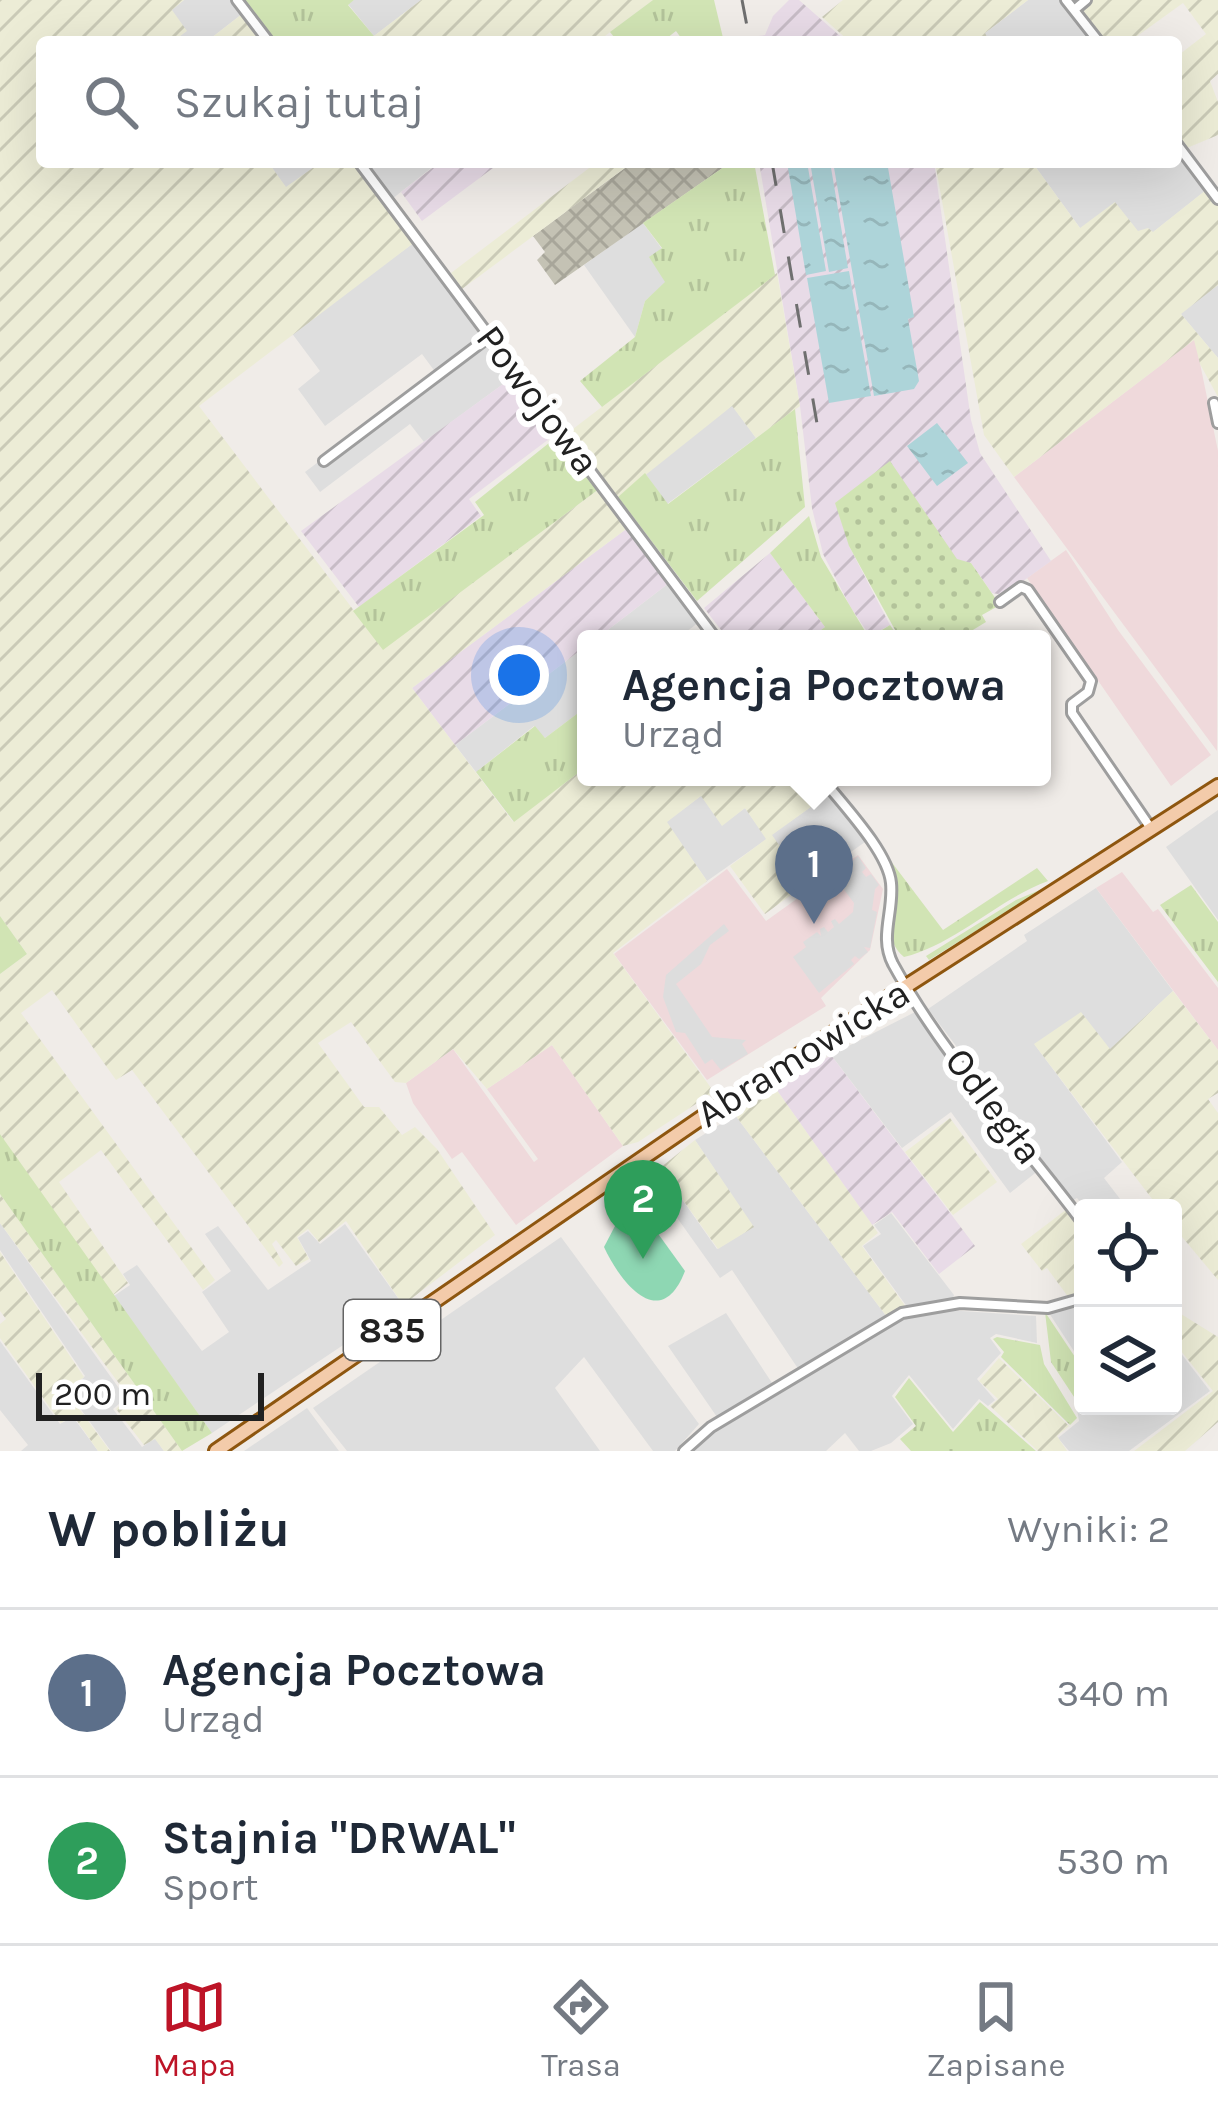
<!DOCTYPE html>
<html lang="pl">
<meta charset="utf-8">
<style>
body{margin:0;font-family:Karla,sans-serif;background:#f2f2f3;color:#1f2937}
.controls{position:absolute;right:36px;bottom:36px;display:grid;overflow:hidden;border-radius:12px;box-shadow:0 12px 48px #0002}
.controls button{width:108px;height:108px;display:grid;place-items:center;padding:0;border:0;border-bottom:3px solid #e0e1e3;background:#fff;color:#1f2937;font:60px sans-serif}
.scale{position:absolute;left:36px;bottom:30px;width:228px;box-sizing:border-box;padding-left:12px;border:6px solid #212121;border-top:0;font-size:33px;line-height:42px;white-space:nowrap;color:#212121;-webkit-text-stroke:9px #fff;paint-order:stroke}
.you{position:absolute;left:519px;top:675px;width:42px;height:42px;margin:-30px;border:9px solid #fff;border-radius:50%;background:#1a73e8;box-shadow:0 0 0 18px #1a73e833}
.badge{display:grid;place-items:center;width:78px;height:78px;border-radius:50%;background:#bd1427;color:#fff;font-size:39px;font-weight:700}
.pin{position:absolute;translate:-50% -99px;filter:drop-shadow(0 3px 6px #0008)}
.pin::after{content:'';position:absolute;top:63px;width:42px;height:36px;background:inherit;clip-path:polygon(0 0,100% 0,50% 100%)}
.popup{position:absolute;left:577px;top:630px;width:474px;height:156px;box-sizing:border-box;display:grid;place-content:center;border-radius:12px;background:#fff;filter:drop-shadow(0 3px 9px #0005);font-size:39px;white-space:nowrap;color:#747a83}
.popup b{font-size:45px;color:#1f2937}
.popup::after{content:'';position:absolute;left:50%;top:100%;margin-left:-24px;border:24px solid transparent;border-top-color:#fff}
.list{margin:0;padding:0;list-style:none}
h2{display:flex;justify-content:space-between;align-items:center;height:156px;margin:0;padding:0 48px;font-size:51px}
h2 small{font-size:39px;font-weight:400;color:#747a83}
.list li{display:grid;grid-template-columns:78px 1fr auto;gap:36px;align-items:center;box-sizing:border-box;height:168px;padding:0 48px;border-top:3px solid #e0e1e3}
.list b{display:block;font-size:45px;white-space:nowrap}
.list p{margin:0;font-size:39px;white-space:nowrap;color:#747a83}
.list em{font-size:39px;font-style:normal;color:#747a83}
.icon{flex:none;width:66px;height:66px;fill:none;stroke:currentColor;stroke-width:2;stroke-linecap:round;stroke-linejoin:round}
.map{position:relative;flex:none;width:1218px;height:1451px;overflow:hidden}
.search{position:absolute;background:#fff;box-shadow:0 12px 48px #0002;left:36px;right:36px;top:36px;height:132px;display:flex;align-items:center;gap:30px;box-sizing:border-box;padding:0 42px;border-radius:12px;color:#747a83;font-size:45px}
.sheet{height:492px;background:#fff}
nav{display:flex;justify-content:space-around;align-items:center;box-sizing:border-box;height:168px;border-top:3px solid #e0e1e3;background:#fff;font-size:33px;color:#747a83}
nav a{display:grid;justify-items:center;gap:6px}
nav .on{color:#bd1427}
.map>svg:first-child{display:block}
.residential{fill:#dedede}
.commercial{fill:#efd9db}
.industrial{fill:url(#industrial-furrows)}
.construction{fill:url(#construction-cross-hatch)}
.farmland{fill:url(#farmland-furrows)}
.grass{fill:url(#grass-tufts)}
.garden{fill:url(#garden-dots)}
.pitch{fill:#8ed7b3}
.parking{fill:#ddd}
.water{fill:url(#water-ripples)}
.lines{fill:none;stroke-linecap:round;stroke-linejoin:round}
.street-casing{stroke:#9e9e9e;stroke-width:14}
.primary-casing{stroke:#8e560f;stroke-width:18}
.street{stroke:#fff;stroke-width:8}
.primary{stroke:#f3cbaa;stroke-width:12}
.rail{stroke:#6f6f6f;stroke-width:3;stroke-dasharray:24 24;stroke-linecap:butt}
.labels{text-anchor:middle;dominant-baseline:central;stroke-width:12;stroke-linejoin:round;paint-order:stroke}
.shield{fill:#fff;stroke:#646464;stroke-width:3}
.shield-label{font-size:36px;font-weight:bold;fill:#212121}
.street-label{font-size:39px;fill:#212121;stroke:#fff}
</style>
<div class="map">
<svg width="1218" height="1451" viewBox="0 0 1218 1451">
<defs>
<pattern id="industrial-furrows" width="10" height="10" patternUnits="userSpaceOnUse" patternTransform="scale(3)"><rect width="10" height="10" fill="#e8dbe7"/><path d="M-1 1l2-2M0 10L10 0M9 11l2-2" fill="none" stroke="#c7bcc6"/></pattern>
<pattern id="construction-cross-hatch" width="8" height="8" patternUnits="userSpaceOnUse" patternTransform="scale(3)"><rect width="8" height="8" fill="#c4c2b4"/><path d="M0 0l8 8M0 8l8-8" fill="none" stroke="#a8a69a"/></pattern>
<pattern id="farmland-furrows" width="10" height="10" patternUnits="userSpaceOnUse" patternTransform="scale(3)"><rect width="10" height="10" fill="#ececd6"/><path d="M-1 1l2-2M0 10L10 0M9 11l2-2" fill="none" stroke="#cacab7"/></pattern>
<pattern id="grass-tufts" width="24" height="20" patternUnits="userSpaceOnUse" patternTransform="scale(3)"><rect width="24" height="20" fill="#d1e4b4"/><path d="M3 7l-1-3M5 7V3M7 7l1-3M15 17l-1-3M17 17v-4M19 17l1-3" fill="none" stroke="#b3c39a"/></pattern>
<pattern id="garden-dots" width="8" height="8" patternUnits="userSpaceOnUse" patternTransform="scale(3)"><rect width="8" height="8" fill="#d1e4b4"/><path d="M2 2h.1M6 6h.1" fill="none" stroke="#b3c39a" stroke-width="1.8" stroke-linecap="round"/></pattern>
<pattern id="water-ripples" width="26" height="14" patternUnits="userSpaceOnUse" patternTransform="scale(3)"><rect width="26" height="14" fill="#add4d9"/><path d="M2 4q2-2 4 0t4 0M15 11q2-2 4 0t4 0" fill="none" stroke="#95b6ba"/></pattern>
</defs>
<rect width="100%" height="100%" fill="#f0ece8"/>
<path class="residential" d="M 184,0 L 231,0 L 242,14 L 206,42 L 172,42 L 186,31 L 171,10 Z
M 354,0 L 421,0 L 374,36 L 348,4 Z
M 1028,0 L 1059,0 L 1091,42 L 990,42 L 984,34 Z
M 1176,154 L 1204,192 L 1152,233 L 1080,228 L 1032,162 L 1176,162 Z
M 268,162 L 321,162 L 286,188 Z
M 365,162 L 439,162 L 392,199 Z
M 643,223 L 662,249 L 666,282 L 645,301 L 635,337 L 584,265 Z
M 415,242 L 510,379 L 424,442 L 410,424 L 320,492 L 305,472 L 436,373 L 422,354 L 325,426 L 298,389 L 320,371 L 291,332 Z
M 1218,285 L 1218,358 L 1180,313 Z
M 732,405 L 756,438 L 667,504 L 645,473 Z
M 669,583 L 699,622 L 677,639 L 596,639 Z
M 586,646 L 586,707 L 545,738 L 534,726 L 476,772 L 455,745 Z
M 829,794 L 865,842 L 806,884 L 771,835 Z
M 702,795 L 722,825 L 745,808 L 767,839 L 707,881 L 666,822 Z
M 1218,810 L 1218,920 L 1166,847 Z
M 1096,888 L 1173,991 L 1110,1050 L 1035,1045 L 1122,1162 L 1104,1178 L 1127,1208 L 1085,1208 L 1077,1198 L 1073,1200 L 928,1009 L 1027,941 L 1024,935 Z
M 917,1011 L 1039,1170 L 1010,1193 L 951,1112 L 902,1148 L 831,1055 Z
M 735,1115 L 887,1317 L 799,1370 L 732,1270 L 720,1278 L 648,1177 L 660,1168 L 717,1249 L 753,1227 L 695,1140 Z
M 891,1213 L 954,1295 L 952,1300 L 908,1308 L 863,1246 L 881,1234 L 874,1225 Z
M 0,1223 L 126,1398 L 113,1409 L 142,1447 L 155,1438 L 164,1451 L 111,1451 L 82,1411 L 69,1392 L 85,1376 L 0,1250 Z
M 345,1224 L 403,1305 L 212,1433 L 114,1296 L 130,1285 L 123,1274 L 137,1265 L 202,1351 L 229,1332 L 202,1292 L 231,1271 L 205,1234 L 218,1226 L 268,1290 L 311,1261 L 298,1238 L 308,1231 L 320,1244 Z
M 561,1237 L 699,1424 L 675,1451 L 653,1451 L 584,1357 L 555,1388 L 600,1451 L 347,1451 L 313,1408 Z
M 1083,1302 L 1083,1365 L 1049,1313 Z
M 947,1310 L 1036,1316 L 1037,1343 L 996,1334 L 990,1338 L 1001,1353 L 977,1379 L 995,1400 L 988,1406 L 979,1399 L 953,1429 L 909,1375 L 892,1396 L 913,1424 L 891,1443 L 871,1451 L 859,1451 L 845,1433 L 826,1451 L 691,1451 L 706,1435 L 904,1317 Z
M 726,1313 L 774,1386 L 717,1417 L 668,1346 Z
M 0,1341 L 60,1424 L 73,1417 L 98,1451 L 21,1451 L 28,1445 L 0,1410 Z
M 1173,1343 L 1210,1391 L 1129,1451 L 1069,1451 L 1058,1438 L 1079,1421 L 1077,1410 L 1084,1406 L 1173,1406 Z
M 307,1408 L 339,1451 L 244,1451 L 247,1449 Z"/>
<path class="commercial" d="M 1195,339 L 1218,451 L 1217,751 L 1014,477 Z
M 1066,550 L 1118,630 L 1211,755 L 1171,786 L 1027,578 Z
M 858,855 L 883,889 L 870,950 L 821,998 L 826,1006 L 707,1080 L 614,954 L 727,869 L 766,921 Z
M 1122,872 L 1153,912 L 1158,909 L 1218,988 L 1218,1050 L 1096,888 Z
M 552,1045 L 623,1146 L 516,1225 L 462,1152 L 452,1159 L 413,1103 L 406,1083 L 453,1049 L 534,1162 L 538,1159 L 487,1089 Z"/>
<path class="industrial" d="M 789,0 L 799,0 L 847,42 L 744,42 L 743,38 L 765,35 L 773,16 Z
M 440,162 L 501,162 L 422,221 L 401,192 Z
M 759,162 L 934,162 L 971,420 L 980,453 L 1051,561 L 1004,595 L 992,593 L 971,563 L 849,546 L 890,625 L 870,636 L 851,608 L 823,554 L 812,508 L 800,406 Z
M 510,379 L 553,436 L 469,499 L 481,516 L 359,607 L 301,531 Z
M 629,527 L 669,583 L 596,639 L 586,639 L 586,646 L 455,745 L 412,688 Z
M 770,553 L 825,627 L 809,639 L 728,639 L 704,608 Z
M 831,1055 L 975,1246 L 939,1274 L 892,1212 L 872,1225 L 776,1089 Z"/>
<path class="construction" d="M 633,162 L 731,162 L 555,285 L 537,260 L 545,252 L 533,236 Z"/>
<path class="farmland" d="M 0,0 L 184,0 L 172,10 L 187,31 L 172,42 L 42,42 L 42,162 L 268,162 L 286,187 L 321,162 L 352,162 L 415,242 L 199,406 L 383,649 L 599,489 L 629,527 L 412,688 L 513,822 L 586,767 L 586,777 L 816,777 L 829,794 L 772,835 L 806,884 L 765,914 L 730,866 L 766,839 L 745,808 L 722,826 L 701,796 L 667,822 L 707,881 L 613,953 L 714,1092 L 638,1142 L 623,1146 L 552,1045 L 487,1089 L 453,1049 L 406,1083 L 395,1082 L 351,1022 L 318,1043 L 364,1107 L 379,1107 L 402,1135 L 415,1127 L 437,1149 L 495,1235 L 403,1305 L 346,1221 L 319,1242 L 308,1229 L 297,1237 L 309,1259 L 296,1266 L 276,1240 L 272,1244 L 283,1263 L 279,1267 L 132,1070 L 116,1080 L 52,990 L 21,1013 L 215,1280 L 203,1290 L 101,1150 L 59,1182 L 128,1283 L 112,1296 L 0,1134 L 0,974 L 27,954 L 0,916 Z
M 421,0 L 653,0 L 597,42 L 366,42 Z
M 843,0 L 1028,0 L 985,33 L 990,42 L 850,42 L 822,17 Z
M 1091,0 L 1218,0 L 1218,74 L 1210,81 L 1218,102 L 1218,135 L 1187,148 L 1176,134 L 1176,57 L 1206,34 L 1183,3 L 1129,42 L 1107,42 L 1080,9 Z
M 242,14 L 262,42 L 206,42 Z
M 597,162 L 633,162 L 462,289 L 451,273 Z
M 935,162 L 1032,162 L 1080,228 L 1115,202 L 1138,231 L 1148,228 L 1153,232 L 1206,190 L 1218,206 L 1218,285 L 1181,314 L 1218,358 L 1218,397 L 1200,364 L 1194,340 L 1014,477 L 984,435 Z
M 777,273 L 800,406 L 756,438 L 732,406 L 618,497 L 569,432 Z
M 1173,991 L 1218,1050 L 1218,1093 L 1208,1099 L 1218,1113 L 1218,1280 L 1173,1226 L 1173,1208 L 1159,1208 L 1034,1044 L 1081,1012 L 1110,1049 Z
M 776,1089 L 878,1233 L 862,1246 L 906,1307 L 887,1317 L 735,1115 Z
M 950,1118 L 997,1182 L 953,1215 L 905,1152 Z
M 695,1140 L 754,1227 L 718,1249 L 660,1168 Z
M 0,1194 L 182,1451 L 164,1451 L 155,1439 L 144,1445 L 116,1409 L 129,1397 L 0,1223 Z
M 1067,1209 L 1083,1229 L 1083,1293 L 1069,1298 L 1047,1268 L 1042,1271 L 1021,1244 Z
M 0,1252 L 84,1377 L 67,1392 L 110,1451 L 98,1451 L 73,1415 L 61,1423 L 0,1338 L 0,1324 L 6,1319 L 0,1311 Z
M 1173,1309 L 1218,1337 L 1218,1422 L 1185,1451 L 1134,1451 L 1213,1391 L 1173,1341 Z
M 999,1358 L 1069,1426 L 1057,1436 L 1067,1451 L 1038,1451 L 990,1406 L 998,1399 L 979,1381 Z"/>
<path class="grass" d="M 244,0 L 354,0 L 348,5 L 374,36 L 366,42 L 275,42 Z
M 653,0 L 714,0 L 724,42 L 684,42 L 676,31 L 662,42 L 618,42 L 610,32 Z
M 731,162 L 754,162 L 775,275 L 602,407 L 580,381 L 635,337 L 645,301 L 665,282 L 649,257 L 662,248 L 643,223 Z
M 795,409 L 805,507 L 697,601 L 618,497 L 645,473 L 668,504 Z
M 559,435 L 599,489 L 383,650 L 353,611 L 484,515 L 475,502 Z
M 809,516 L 821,557 L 869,638 L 890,625 L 900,639 L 809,639 L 825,627 L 770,553 Z
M 586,707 L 586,767 L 514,822 L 476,772 L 535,726 L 545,738 Z
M 890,860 L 943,930 L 1037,868 L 1048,881 C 997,900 956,944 904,957 C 881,938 897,915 898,890 C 898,879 893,870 890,860 Z
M 1191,885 L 1218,922 L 1218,982 L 1160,905 Z
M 1049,886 L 929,960 L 926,956 L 1016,900 Z
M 0,916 L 27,954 L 0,974 Z
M 0,1134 L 212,1433 L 182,1451 L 0,1194 Z
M 1045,1312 L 1083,1369 L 1083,1404 L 1080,1406 L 1051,1362 Z
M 997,1337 L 1040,1345 L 1044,1364 L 1077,1418 L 1070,1425 L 1001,1357 L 1004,1352 L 993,1339 Z
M 909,1378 L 953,1432 L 980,1402 L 1036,1451 L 911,1451 L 900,1439 L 916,1426 L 895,1397 Z"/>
<path class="garden" d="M 890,461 L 957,559 L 971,563 L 1000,605 L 982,615 L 986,622 L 958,639 L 900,639 L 849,546 L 835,503 Z"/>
<path class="pitch" d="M 637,1214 L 646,1217 L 685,1271 C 661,1333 621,1284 604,1247 L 615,1226 Z"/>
<path class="parking" d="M 858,856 L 866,868 L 862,872 L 866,877 L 871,874 L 879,885 L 875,889 L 872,910 L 877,912 L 870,948 L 864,947 L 868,952 L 859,959 L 855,956 L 851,960 L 854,964 L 819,993 L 793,957 L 806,947 L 803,942 L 817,932 L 821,936 L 820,929 L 824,927 L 828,932 L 834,927 L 831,921 L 835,919 L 839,924 L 853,912 L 854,903 L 842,887 L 837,890 L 830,881 Z
M 724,924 L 729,931 L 710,945 L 701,964 L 676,984 L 712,1037 L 746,1040 L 742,1044 L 748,1054 L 721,1070 L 712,1059 L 705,1064 L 685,1033 L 676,1032 L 663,997 L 666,975 Z"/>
<path class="water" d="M 787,162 L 807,162 L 826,271 L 806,275 Z
M 810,162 L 830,162 L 848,268 L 829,272 Z
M 833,162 L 887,162 L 914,317 L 908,319 L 919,381 L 914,389 L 874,396 Z
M 849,271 L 871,396 L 829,403 L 807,278 Z
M 937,423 L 968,463 L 937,486 L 907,446 Z"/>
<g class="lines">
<defs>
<path id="street" d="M 237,0 L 269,42
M 1066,0 L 1099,42
M 1074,10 L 1086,0
M 1176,143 L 1218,199
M 359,162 L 716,639
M 1214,403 L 1218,423
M 324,461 L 490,336
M 1000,602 L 1021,587 L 1028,590 L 1091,681 L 1088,692 L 1072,704 L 1072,713 L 1152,830
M 821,777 C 841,803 888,851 891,883 C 894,912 879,937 893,964 C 944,1057 1020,1139 1083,1223
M 684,1451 L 711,1427 L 902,1313 L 960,1303 L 1048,1308 L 1083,1298"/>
<path id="primary" d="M 216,1451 L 704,1116 L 1218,786"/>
</defs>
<use href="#street" class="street-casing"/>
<use href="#primary" class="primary-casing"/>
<use href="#street" class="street"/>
<use href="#primary" class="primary"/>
<path class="rail" d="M 742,0 L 750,42
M 772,162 L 819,435"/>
</g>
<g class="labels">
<rect class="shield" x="344" y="1300" width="96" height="60" rx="9"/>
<g class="shield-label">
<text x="392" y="1330">835</text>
</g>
<g class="street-label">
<text transform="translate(538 400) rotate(53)">Powojowa</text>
<text transform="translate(803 1053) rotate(-32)">Abramowicka</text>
<text transform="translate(994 1106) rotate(53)">Odległa</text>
</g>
</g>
</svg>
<div class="controls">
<button><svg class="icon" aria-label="locate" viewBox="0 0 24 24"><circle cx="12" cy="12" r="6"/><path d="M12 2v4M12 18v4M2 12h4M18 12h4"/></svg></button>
<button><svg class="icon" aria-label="layers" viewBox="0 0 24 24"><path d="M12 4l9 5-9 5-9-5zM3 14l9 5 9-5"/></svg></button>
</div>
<div class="scale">200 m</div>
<div class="you"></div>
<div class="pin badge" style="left:814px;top:924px;background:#5c6f8a">1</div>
<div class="popup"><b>Agencja Pocztowa</b>Urząd</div>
<div class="pin badge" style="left:643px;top:1259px;background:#2e9e5b">2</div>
<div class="search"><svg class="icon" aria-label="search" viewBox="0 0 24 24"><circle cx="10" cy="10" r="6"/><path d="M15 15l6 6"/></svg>Szukaj tutaj</div>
</div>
<section class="sheet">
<h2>W pobliżu<small>Wyniki: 2</small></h2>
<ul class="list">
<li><span class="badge" style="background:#5c6f8a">1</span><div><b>Agencja Pocztowa</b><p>Urząd</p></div><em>340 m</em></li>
<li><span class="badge" style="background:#2e9e5b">2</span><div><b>Stajnia &quot;DRWAL&quot;</b><p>Sport</p></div><em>530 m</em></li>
</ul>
</section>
<nav>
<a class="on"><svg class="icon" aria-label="map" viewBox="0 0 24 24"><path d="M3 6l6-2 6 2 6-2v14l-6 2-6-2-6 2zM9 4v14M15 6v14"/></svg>Mapa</a>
<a><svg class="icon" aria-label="directions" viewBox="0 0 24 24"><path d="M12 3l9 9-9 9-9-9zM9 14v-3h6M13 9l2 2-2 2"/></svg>Trasa</a>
<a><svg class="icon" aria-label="saved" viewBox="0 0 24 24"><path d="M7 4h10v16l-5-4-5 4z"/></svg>Zapisane</a>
</nav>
